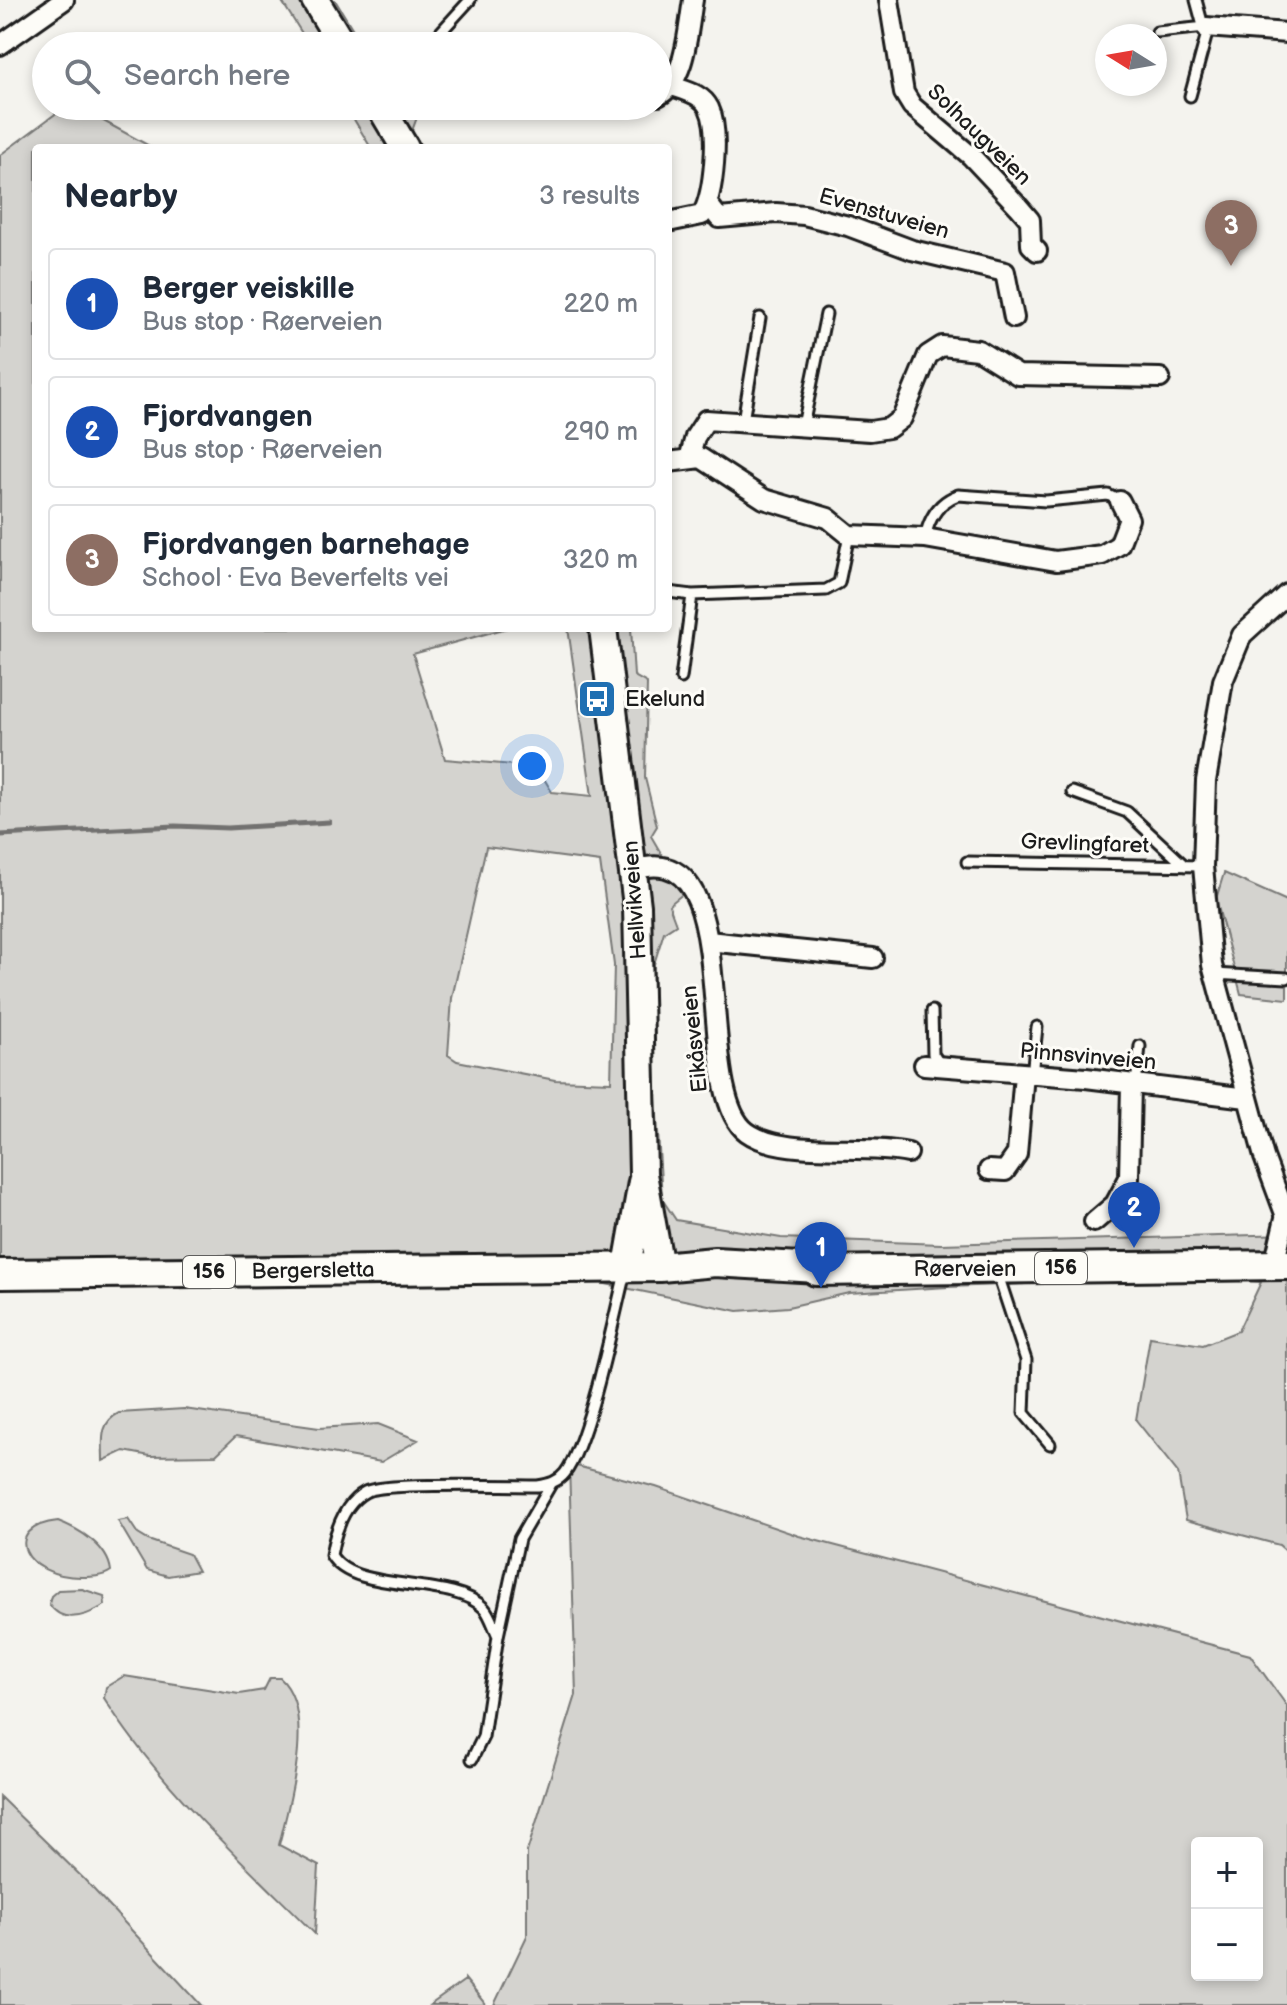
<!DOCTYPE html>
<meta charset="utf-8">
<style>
body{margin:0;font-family:"Balsamiq Sans",sans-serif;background:#f6f6f7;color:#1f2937}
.controls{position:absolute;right:24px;bottom:24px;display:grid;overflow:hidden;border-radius:8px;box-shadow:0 4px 12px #0003}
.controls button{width:72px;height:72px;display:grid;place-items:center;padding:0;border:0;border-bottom:2px solid #e0e1e3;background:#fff;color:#1f2937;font:40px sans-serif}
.compass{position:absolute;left:1095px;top:24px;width:72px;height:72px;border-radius:50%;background:#fff;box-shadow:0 4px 12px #0003;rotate:281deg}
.you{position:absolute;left:532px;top:766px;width:28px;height:28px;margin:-20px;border:6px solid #fff;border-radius:50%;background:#1a73e8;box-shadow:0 0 0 12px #1a73e833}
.badge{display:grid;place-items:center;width:52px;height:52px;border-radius:50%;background:#1f6fb2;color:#fff;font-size:26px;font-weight:700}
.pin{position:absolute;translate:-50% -66px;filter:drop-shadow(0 2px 4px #0008)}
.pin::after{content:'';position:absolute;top:42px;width:28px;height:24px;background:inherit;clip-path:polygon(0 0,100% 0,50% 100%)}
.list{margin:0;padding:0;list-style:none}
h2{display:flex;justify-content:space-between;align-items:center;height:104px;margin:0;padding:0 32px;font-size:34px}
h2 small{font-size:26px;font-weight:400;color:#747a83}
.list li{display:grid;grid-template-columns:52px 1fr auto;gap:24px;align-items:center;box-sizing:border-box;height:112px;margin:0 16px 16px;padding:0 16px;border:2px solid #e0e1e3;border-radius:8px}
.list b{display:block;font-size:30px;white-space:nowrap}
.list p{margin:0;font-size:26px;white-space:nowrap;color:#747a83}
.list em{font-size:26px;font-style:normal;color:#747a83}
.icon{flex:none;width:44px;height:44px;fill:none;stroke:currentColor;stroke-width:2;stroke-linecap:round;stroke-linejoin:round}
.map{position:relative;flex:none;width:1287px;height:2005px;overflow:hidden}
.search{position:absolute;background:#fff;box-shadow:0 4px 12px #0003;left:32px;top:32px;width:640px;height:88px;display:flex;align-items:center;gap:20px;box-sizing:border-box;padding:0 28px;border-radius:44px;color:#747a83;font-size:30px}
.panel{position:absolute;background:#fff;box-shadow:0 4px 12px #0003;left:32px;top:144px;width:640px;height:488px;border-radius:8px}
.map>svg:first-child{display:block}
.green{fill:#d4d3cf;stroke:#787876;stroke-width:2;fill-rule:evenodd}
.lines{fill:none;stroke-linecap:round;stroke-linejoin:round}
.stream{stroke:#72716f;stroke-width:5}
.service-casing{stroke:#1c1c1c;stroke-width:15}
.minor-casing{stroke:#1c1c1c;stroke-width:24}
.secondary-casing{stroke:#1c1c1c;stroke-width:32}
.primary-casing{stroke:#1c1c1c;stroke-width:34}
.service{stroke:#fdfcf7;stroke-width:9}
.minor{stroke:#fdfcf7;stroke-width:18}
.secondary{stroke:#fdfcf7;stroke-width:26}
.primary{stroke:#fdfcf7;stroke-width:28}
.labels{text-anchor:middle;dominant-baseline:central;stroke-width:6;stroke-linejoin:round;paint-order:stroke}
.shield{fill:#fdfcf7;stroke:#605f5e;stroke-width:2}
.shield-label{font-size:20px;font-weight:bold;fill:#1c1c1c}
.street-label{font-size:22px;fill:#1c1c1c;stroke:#fdfcf7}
.poi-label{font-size:22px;fill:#1c1c1c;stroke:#fdfcf7;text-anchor:start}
</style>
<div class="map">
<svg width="1287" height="2005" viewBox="0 0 1287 2005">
<rect width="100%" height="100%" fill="#f4f3ee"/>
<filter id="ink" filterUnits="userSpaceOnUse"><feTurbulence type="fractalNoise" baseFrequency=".0125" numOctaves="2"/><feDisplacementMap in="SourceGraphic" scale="16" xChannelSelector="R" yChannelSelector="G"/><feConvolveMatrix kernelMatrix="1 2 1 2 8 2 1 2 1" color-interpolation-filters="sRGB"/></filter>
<g filter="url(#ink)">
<path class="green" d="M 281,0 L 335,0 L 363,46 L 310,46 Z
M 66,106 L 76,106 L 153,148 L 36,148 L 36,628 L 507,628 L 413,654 L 445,759 L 537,767 L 552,792 L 592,796 L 568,628 L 631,628 L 634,676 L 647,683 L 645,778 L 657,826 L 651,836 L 684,893 L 669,905 L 676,924 L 664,932 L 654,964 L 652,1032 L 662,1199 L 676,1220 L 781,1238 L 941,1244 L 1287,1234 L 1287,1552 L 1279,1545 L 1186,1520 L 1178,1473 L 1136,1420 L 1150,1337 L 1203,1345 L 1238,1331 L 1261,1282 L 1204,1277 L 948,1287 L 849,1293 L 788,1307 L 738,1311 L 586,1280 L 160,1287 L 0,1281 L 0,155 ZM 486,847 L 600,862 L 614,965 L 611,1082 L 555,1080 L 457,1061 L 448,1055 L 452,998 Z
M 346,106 L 416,106 L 420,109 L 412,131 L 423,148 L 371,148 Z
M 1224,873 L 1287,901 L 1287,999 L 1241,994 L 1216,899 Z
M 184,1409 L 319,1428 L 378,1424 L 418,1440 L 381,1462 L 236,1436 L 216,1455 L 150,1456 L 124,1451 L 103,1461 C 103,1441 99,1423 119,1413 Z
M 569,1464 L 656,1487 L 799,1536 L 1250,1655 L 1287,1706 L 1287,2005 L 494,2005 L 527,1936 L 527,1852 L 576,1695 ZM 1197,1843 L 1257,1843 L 1257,1975 L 1197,1975 Z
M 128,1519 L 138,1534 L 148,1540 L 189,1554 L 198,1571 L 168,1576 L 147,1570 L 118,1521 Z
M 58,1521 C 79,1529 108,1546 111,1571 C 102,1577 92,1577 81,1577 C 23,1577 0,1527 58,1521 Z
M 82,1589 L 104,1596 L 105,1605 C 87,1616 63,1625 49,1604 L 51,1596 L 58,1590 Z
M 124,1676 L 239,1694 L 264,1690 L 270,1678 L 280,1678 C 317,1711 289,1804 279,1845 L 319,1866 L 315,1934 C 241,1860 160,1787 104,1698 L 106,1687 Z
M 0,1797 L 84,1879 L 201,2005 L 0,2005 Z
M 465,1979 L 486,2005 L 430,2005 L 465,1980 Z"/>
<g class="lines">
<path class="stream" d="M 0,835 L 175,826 L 228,828 L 329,822"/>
<defs>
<path id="service" d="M 1157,32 L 1206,27
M 428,46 L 470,0
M 1190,96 L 1206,37 L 1196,0
M 743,421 L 760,318
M 803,426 L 826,314
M 925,538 C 929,518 938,502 958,495 L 1046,501 L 1108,495 L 1120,501
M 668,592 L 692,595 L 826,590 L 839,583 L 849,535
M 681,678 L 692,595
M 1072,792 L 1127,812 L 1185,866
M 967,862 L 1203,866
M 1214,974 L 1287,978
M 932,1011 L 933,1054 L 941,1066
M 1032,1075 L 1037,1027
M 1136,1085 L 1140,1046
M 997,1272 L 1026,1360 L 1024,1413 L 1050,1444
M 498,1636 C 494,1628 490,1614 484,1608 C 452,1575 354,1595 331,1555 C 335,1532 343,1504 365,1492 C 382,1482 510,1486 538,1486 C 549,1484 558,1482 565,1473 C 589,1442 614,1316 625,1273
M 472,1759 L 483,1737 L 498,1636 L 519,1539 L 551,1484"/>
<path id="minor" d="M 889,0 L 904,93 L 912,106 L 971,156 L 1018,206 L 1030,220 L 1031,245 L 1037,251
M 1206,27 L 1287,33
M 0,45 L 64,0
M 658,96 C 686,82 688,28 693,0
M 708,204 L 719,218 L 776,213 L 804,215 L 848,226 L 912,250 L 1005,272 L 1014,318
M 668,222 L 702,215 C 714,194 720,131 709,108 C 702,94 686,91 672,86
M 689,459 L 695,437 L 706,420 L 870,431 L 889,428 L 902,418 L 928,355 L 942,346 L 978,350 L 1018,375 L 1160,378
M 668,462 L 701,458 L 764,499 L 828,518 L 849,535 L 925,538 L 1056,561 L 1102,555 L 1119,545 L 1129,519 L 1120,501
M 1287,594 L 1242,635 L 1223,681 L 1206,781 L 1203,866 L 1212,965 L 1264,1157 L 1287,1219
M 634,870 C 749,833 689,1090 747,1132 C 783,1158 862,1143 908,1153
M 708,941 L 873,958
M 924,1065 L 1086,1078 L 1247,1098
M 989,1170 L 1005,1171 L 1017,1154 L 1024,1074
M 1094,1222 L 1115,1204 L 1129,1178 L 1131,1085
M 1274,1265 L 1285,1218"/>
<path id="secondary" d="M 315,0 L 343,46
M 380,106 L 405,148
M 603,628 L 637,906 L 643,1174 L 660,1267
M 627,1266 L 642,1182"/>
<path id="primary" d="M 816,1271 L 1287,1265
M 0,1274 L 660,1267 L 715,1262 L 835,1269"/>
</defs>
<use href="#service" class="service-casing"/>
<use href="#minor" class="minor-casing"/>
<use href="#secondary" class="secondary-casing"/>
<use href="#primary" class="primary-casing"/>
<use href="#service" class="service"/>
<use href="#minor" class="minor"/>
<use href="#secondary" class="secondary"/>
<use href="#primary" class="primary"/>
</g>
</g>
<defs>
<symbol id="bus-square" viewBox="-11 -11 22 22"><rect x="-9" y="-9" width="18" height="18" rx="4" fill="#1f6fb2" stroke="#fdfcf7"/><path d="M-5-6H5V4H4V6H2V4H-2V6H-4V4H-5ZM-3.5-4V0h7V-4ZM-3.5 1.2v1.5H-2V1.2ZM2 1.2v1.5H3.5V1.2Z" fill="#fff"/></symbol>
</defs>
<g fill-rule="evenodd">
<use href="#bus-square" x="575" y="677" width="44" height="44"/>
</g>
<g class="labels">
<g class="shield">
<rect x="1035" y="1252" width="52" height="32" rx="6"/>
<rect x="183" y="1256" width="52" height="32" rx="6"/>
</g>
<g class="shield-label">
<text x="1061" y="1268">156</text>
<text x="209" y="1272">156</text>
</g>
<g class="street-label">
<text transform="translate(979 135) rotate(44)">Solhaugveien</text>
<text transform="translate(884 214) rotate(16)">Evenstuveien</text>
<text transform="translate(1085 844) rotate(2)">Grevlingfaret</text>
<text transform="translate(635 900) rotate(-94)">Hellvikveien</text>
<text transform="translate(695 1039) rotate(-96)">Eikåsveien</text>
<text transform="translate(1088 1057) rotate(5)">Pinnsvinveien</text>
<text x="965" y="1269">Røerveien</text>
<text transform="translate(313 1271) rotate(-1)">Bergersletta</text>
</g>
<g class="poi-label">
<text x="625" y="699">Ekelund</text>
</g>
</g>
</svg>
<div class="controls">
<button>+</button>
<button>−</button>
</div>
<svg class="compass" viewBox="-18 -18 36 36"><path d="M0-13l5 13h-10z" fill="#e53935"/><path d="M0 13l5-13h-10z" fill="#747a83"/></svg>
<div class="you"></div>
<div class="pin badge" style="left:821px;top:1288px;background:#1a4fb4">1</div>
<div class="pin badge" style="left:1134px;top:1248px;background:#1a4fb4">2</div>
<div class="pin badge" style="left:1231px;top:266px;background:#8d6e63">3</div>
<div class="search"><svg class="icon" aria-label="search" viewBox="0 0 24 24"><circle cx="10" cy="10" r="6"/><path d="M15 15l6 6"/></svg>Search here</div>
<section class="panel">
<h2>Nearby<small>3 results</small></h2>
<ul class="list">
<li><span class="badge" style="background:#1a4fb4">1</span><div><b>Berger veiskille</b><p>Bus stop · Røerveien</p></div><em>220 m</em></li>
<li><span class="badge" style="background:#1a4fb4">2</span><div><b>Fjordvangen</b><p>Bus stop · Røerveien</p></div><em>290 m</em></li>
<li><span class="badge" style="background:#8d6e63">3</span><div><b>Fjordvangen barnehage</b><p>School · Eva Beverfelts vei</p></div><em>320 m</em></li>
</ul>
</section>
</div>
